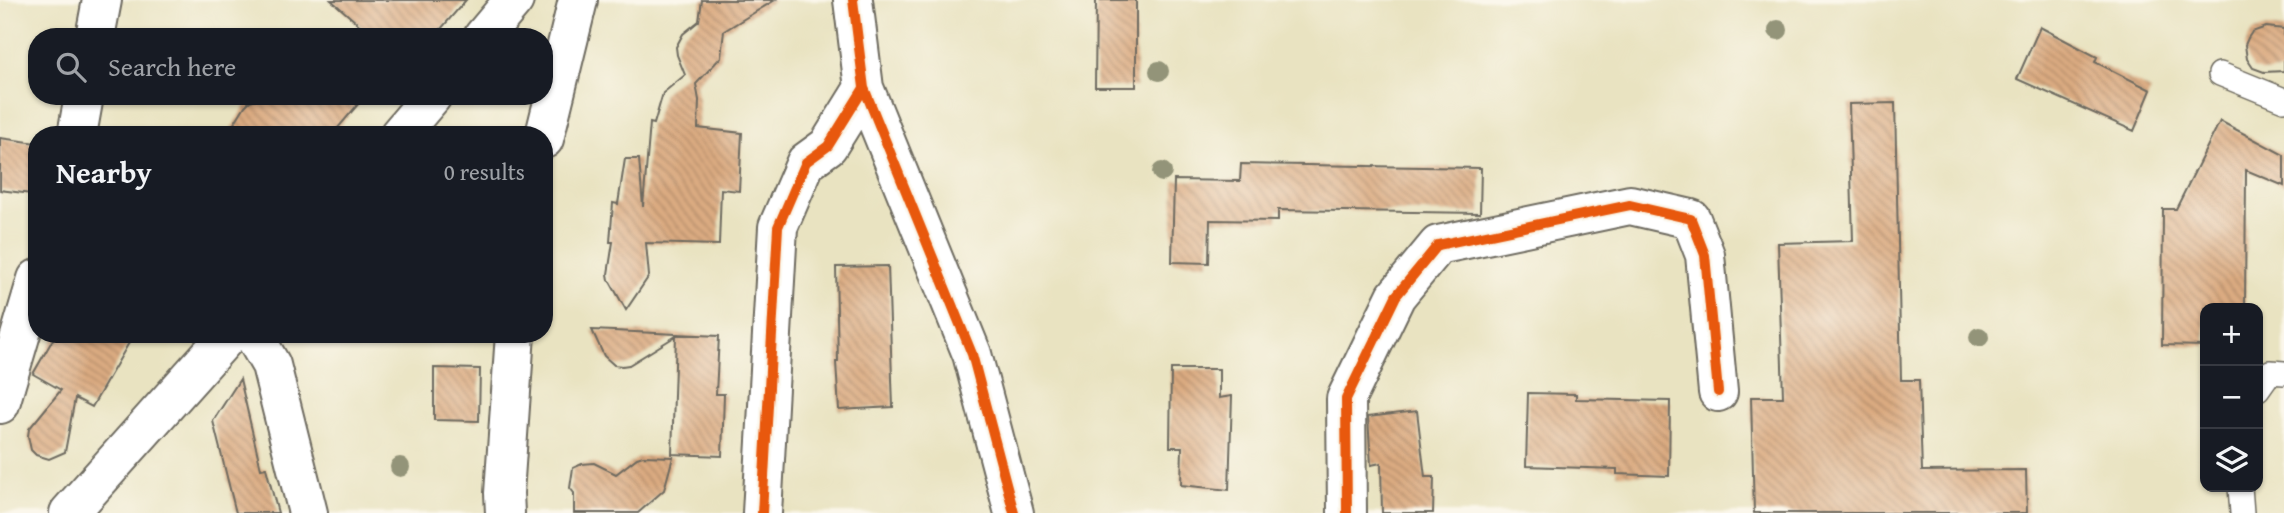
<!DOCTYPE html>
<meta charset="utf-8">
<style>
body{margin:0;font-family:"Gentium Book Plus",serif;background:#20242c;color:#f1f3f6}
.controls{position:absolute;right:21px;bottom:21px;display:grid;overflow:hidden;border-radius:14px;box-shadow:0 2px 5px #0004}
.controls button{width:63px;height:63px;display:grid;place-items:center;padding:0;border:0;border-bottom:2px solid #363941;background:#171b24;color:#f1f3f6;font:35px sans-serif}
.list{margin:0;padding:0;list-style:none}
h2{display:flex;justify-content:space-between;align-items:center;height:91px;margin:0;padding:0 28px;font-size:30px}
h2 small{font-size:23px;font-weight:400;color:#9ea1a6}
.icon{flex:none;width:38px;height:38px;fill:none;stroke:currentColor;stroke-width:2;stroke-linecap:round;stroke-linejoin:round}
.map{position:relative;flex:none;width:2284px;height:513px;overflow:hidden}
.search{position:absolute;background:#171b24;box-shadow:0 2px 5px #0004;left:28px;top:28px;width:525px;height:77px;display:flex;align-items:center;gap:18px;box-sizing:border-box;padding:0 24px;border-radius:28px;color:#9ea1a6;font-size:26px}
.panel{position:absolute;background:#171b24;box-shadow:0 2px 5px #0004;left:28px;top:126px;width:525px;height:217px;border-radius:28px}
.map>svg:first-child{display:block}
.building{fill:url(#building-back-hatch)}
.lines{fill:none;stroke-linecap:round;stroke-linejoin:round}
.service-casing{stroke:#6e6b60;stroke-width:26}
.minor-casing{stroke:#6e6b60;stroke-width:42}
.service{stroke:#fff;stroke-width:23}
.minor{stroke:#fff;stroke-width:38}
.cycleway-casing{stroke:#fbf7ec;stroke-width:15}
.cycleway{stroke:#e8590c;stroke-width:10}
.tree{fill:#939479}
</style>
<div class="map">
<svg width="2284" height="513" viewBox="0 0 2284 513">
<defs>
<pattern id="building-back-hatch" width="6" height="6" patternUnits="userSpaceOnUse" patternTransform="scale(1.75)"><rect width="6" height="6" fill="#dbab81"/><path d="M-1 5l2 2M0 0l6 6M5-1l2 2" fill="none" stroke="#b28b6a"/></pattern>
</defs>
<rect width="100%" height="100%" fill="#fbf7ec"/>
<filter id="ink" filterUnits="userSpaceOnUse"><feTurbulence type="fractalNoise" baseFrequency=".0143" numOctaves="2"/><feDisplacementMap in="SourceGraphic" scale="14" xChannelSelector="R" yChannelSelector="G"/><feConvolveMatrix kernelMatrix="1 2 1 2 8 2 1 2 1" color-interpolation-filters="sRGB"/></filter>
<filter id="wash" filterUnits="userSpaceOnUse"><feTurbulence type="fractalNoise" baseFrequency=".00686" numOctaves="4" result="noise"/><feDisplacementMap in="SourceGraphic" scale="28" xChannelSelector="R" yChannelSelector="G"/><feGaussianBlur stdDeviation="1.57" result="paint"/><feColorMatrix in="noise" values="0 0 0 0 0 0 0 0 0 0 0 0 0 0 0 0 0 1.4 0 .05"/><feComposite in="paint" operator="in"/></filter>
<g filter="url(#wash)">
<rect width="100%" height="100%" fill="#e9e3c1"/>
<g id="blocks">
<path class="building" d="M 331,0 L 466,0 L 434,37 L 373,37 Z
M 702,0 L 775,0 L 724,31 L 721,57 L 696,84 L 699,100 L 698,128 L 742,133 L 739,191 L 721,189 L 719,245 L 646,243 L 649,276 L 626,310 L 609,280 L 608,274 L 613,242 L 610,242 L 613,203 L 618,204 L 625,159 L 639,159 L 643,207 L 650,123 L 654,124 L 663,93 L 685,75 L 677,55 L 676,47 L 683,34 L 699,21 Z
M 1096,0 L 1136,0 L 1136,87 L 1095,87 Z
M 2040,27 L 2097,57 L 2095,62 L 2151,90 L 2134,131 L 2017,79 Z
M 2266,27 L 2284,29 L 2284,71 L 2264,72 L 2253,68 L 2247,59 L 2245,45 L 2248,38 L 2252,32 Z
M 267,96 L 365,96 L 332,135 L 227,135 L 245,106 L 250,101 Z
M 1895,103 L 1901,380 L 1919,380 L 1922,471 L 2026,470 L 2027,513 L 1754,513 L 1751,397 L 1783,397 L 1778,243 L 1853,241 L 1849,104 Z
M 2220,121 L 2284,155 L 2284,186 L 2246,170 L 2245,308 L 2205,308 L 2205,346 L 2162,345 L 2163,209 L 2176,209 Z
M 0,138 L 37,143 L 31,194 L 0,190 Z
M 1241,164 L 1481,168 L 1480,213 L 1278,210 L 1278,221 L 1210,220 L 1209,263 L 1172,262 L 1174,180 L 1240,181 Z
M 888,266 L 893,407 L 839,410 L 836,362 L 838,362 L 836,267 Z
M 592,330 L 719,336 L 716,394 L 724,394 L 722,456 L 672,454 L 676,336 L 629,365 L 622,366 L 614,365 L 604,356 Z
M 56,334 L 134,334 L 92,407 L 75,398 L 65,452 L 49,459 L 36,455 L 31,450 L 28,436 L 29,429 L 61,390 L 33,374 Z
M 434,368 L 480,369 L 479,421 L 434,420 Z
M 1171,369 L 1219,369 L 1219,398 L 1232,396 L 1229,490 L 1181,485 L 1182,447 L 1170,447 Z
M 240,379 L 261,469 L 266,468 L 278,513 L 236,513 L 213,421 Z
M 1528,393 L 1576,394 L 1576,399 L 1670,401 L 1669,476 L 1617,474 L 1617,469 L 1526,466 Z
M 1417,411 L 1425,477 L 1434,477 L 1433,513 L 1382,513 L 1381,463 L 1371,465 L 1368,417 Z
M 643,456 L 673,457 L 664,490 L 638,513 L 574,513 L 574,493 L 570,488 L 573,468 L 582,464 L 594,463 L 616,474 L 637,458 Z"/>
</g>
</g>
<g filter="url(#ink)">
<use href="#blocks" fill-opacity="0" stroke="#6e6b60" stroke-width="2"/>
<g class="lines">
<defs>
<path id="service" d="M 2220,74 L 2284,100
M 2258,389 L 2270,372 L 2284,373
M 2240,487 L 2242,513"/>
<path id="minor" d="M 95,37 L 102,0
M 483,37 L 514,0
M 864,88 L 972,354 L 1014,513
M 77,135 L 84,96
M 399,135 L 432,96
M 544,139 L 578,0
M 253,334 L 271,365 L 308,513
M 0,404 L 37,279
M 69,513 L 229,334
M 505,513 L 504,493 L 515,334
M 762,513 L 778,227 L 806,162 L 828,146 L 864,88 L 853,0
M 1347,513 L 1346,399 L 1396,296 L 1438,245 L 1630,205 L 1691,219 L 1705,255 L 1718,392"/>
</defs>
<use href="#service" class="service-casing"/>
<use href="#minor" class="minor-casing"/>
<use href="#service" class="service"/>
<use href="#minor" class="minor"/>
<defs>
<path id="cycleway" d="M 864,88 L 972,354 L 1014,513
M 762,513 L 778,227 L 806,162 L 828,146 L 864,88 L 853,0
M 1347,513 L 1346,399 L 1396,296 L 1438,245 L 1630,205 L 1691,219 L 1705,255 L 1718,392"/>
</defs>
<use href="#cycleway" class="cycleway-casing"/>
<use href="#cycleway" class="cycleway"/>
</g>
<g class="tree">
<circle cx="1778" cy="30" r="10"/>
<circle cx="1159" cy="71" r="10"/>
<circle cx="1162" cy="172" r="10"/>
<circle cx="1979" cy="337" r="10"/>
<circle cx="400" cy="467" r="10"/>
</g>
</g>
</svg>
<div class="controls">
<button>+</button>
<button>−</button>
<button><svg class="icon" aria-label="layers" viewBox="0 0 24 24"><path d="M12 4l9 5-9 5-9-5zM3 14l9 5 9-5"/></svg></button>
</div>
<div class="search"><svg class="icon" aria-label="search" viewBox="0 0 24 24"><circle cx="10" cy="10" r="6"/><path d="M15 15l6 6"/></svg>Search here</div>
<section class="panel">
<h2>Nearby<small>0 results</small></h2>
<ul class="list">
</ul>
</section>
</div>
